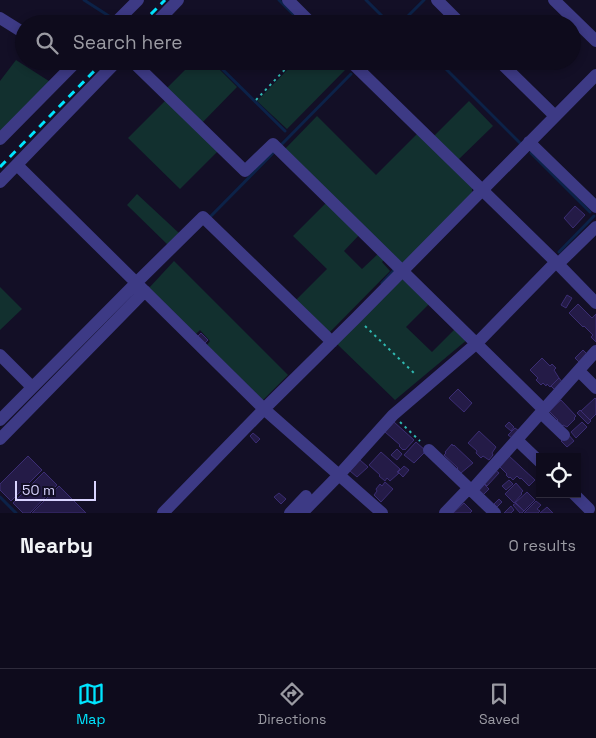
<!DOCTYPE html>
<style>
body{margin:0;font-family:"Space Grotesk",sans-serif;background:#171425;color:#f1f3f6}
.controls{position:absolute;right:15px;bottom:15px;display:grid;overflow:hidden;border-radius:0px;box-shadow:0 2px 8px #0003}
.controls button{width:45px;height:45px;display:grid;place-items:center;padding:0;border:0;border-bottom:1px solid #2e2b3b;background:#0e0b1c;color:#f1f3f6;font:25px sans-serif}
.scale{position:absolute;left:15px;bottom:12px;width:81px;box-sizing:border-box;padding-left:5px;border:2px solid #d9d4ff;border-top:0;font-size:14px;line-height:18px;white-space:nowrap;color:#d9d4ff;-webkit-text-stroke:4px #130f26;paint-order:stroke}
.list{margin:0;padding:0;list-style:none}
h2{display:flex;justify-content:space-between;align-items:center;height:65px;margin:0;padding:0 20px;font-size:21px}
h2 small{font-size:16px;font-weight:400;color:#9b9ba3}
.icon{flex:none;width:28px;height:28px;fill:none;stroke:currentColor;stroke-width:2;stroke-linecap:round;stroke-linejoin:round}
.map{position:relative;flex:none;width:596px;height:513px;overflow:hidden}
.search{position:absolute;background:#0e0b1c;box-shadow:0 2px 8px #0003;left:15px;right:15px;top:15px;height:55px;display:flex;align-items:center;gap:12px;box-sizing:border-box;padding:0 18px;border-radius:28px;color:#9b9ba3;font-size:19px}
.sheet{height:155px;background:#0e0b1c}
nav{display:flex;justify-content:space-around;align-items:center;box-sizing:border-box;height:70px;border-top:1px solid #2e2b3b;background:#0e0b1c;font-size:14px;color:#9b9ba3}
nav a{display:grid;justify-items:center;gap:2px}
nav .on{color:#00e5ff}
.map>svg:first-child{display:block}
.green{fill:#12302f}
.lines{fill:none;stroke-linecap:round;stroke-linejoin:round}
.stream{stroke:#0c2248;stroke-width:3}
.building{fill:#241b47;stroke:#3b2d73}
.path{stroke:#2fb8b0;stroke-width:2;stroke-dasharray:2.5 4;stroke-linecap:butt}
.minor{stroke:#3d3a85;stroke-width:12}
.rail{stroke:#00e5ff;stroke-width:3;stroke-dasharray:8 6;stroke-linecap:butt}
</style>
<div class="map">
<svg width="596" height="513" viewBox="0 0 596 513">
<rect width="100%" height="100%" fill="#130f26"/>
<path class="green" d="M 16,60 L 52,83 L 0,136 L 0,81 Z
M 194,61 L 211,61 L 237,87 L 200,125 L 165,90 Z
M 296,61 L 338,61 L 346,69 L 287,129 L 257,101 Z
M 167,99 L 219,150 L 180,189 L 128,138 Z
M 469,101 L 493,126 L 458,160 L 434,136 Z
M 317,116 L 376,175 L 418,133 L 472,186 L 472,194 L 402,264 L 284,150 Z
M 137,194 L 180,234 L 169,246 L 127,205 Z
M 328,201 L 361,233 L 344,251 L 362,269 L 380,252 L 386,258 L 382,262 L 390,271 L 328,334 L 295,301 L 327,269 L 293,236 Z
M 174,261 L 288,375 L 263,400 L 207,345 L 210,341 L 200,330 L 196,334 L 149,288 Z
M 402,279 L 431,302 L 406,327 L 432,352 L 457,327 L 468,339 L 395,400 L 337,344 Z
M 0,287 L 22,309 L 0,330 Z"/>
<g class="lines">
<path class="stream" d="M 84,0 L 112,18
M 279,0 L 303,24
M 366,0 L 390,24
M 170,17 L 176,24
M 400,24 L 424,0
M 214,61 L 285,131
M 341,61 L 347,67
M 438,61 L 520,143
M 362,63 L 364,61
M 281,145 L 351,74
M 531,153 L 590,212
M 210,217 L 275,151
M 559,252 L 594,216
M 382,283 L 395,269
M 0,497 L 16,513"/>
</g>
<path class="building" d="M 575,206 L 585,215 L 573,228 L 564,218 Z
M 567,295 L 572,298 L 566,308 L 561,305 Z
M 578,304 L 592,318 L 596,314 L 596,342 L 591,337 L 593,335 L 584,326 L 583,327 L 569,313 Z
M 201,333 L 208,340 L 205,343 L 198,336 Z
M 583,350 L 587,354 L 579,362 L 575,358 Z
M 542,358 L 550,366 L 552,364 L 556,368 L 554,370 L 559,378 L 550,387 L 547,384 L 546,386 L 543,383 L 541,385 L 536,380 L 538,378 L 530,370 Z
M 559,378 L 563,383 L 555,390 L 551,386 Z
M 458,389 L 472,403 L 464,412 L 449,398 Z
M 595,398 L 596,399 L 596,414 L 590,420 L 581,411 Z
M 561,400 L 576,416 L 574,418 L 575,419 L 567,427 L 563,425 L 561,427 L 556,422 L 558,420 L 549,411 Z
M 580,410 L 591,421 L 588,424 L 577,413 Z
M 394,422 L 414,440 L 405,450 L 404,449 L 403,450 L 399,446 L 400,445 L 385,432 Z
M 509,422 L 514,427 L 511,431 L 505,426 Z
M 582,422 L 587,427 L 576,438 L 571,432 Z
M 515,428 L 519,431 L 512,438 L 508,435 Z
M 479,431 L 496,447 L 492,453 L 493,455 L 489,460 L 483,456 L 481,458 L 476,453 L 477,451 L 468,443 Z
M 253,433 L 260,439 L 256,443 L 250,436 Z
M 568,434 L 574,441 L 567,447 L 561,441 Z
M 416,442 L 426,451 L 414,463 L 404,455 Z
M 452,444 L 453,446 L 454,445 L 473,463 L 461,473 L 457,469 L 458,468 L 444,455 L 446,453 L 445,452 Z
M 397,449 L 402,454 L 397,460 L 391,455 Z
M 381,452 L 400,469 L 397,472 L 399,473 L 390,481 L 387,478 L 385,481 L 379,476 L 380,475 L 369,465 Z
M 508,455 L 535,480 L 529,486 L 521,478 L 520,479 L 517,476 L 513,480 L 510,477 L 509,478 L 506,475 L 507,474 L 498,465 Z
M 28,456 L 42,470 L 11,501 L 0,490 L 0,484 Z
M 360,460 L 368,467 L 357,477 L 350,471 Z
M 404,466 L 409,470 L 403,477 L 398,472 Z
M 494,469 L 499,473 L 487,486 L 482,481 Z
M 44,472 L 57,485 L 30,513 L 23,513 L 13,503 Z
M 509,480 L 513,484 L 506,490 L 502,486 Z
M 385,482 L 393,489 L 381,502 L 374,495 L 377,491 L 376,489 L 380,484 L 382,486 Z
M 482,482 L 489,489 L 482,496 L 475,489 Z
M 516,483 L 523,491 L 521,493 L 522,494 L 514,503 L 505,494 Z
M 59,486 L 86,513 L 32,513 Z
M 527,492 L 535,500 L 524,511 L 515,503 Z
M 279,493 L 286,499 L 281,504 L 274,497 Z
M 499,499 L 502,502 L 497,507 L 494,504 Z
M 536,501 L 541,505 L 537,509 L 540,511 L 538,513 L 524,513 Z
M 464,503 L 472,511 L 470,513 L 453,513 Z
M 516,503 L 524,511 L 522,513 L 520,513 L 513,505 Z
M 511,506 L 514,510 L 511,513 L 504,513 Z
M 547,507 L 553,513 L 540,513 Z"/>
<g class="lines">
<path class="path" d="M 256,100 L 293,61
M 365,326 L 415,374
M 400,422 L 420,441"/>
<path class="minor" d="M 288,0 L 312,24
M 437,0 L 461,24
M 554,0 L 596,41
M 0,18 L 24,33
M 114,24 L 138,0
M 155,24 L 178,0
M 132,61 L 245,171 L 273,144 L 544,410
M 350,61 L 558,264 L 596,303
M 499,61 L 555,116
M 0,139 L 77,61
M 529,142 L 596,207
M 17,165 L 264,409 L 382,513
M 0,182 L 117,61
M 558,264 L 596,227
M 0,355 L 32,387
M 579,371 L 596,388
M 541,413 L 564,435
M 0,420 L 136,283 L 203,217 L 332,342
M 0,439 L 145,291
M 517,440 L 540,462
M 429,450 L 495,513
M 471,491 L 596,351
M 574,494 L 589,509
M 163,513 L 264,409 L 356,318 L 596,75
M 290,513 L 306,496
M 302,513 L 339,475 L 393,415 L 477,343 L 556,262
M 445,513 L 469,488"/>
<path class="rail" d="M 141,24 L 165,0
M 0,167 L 104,61"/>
</g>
</svg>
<div class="controls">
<button><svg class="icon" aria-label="locate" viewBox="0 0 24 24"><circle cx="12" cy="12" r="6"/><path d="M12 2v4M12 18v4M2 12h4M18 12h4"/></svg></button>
</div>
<div class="scale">50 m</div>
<div class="search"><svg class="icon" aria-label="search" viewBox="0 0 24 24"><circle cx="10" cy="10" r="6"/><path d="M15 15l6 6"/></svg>Search here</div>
</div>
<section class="sheet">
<h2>Nearby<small>0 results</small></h2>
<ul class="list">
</ul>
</section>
<nav>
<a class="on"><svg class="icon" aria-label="map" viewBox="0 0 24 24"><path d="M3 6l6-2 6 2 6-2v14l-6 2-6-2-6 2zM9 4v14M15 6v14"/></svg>Map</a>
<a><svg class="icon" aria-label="directions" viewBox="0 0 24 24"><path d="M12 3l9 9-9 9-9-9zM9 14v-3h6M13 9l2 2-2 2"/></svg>Directions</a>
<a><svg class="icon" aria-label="saved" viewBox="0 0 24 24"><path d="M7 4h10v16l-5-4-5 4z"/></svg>Saved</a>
</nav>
